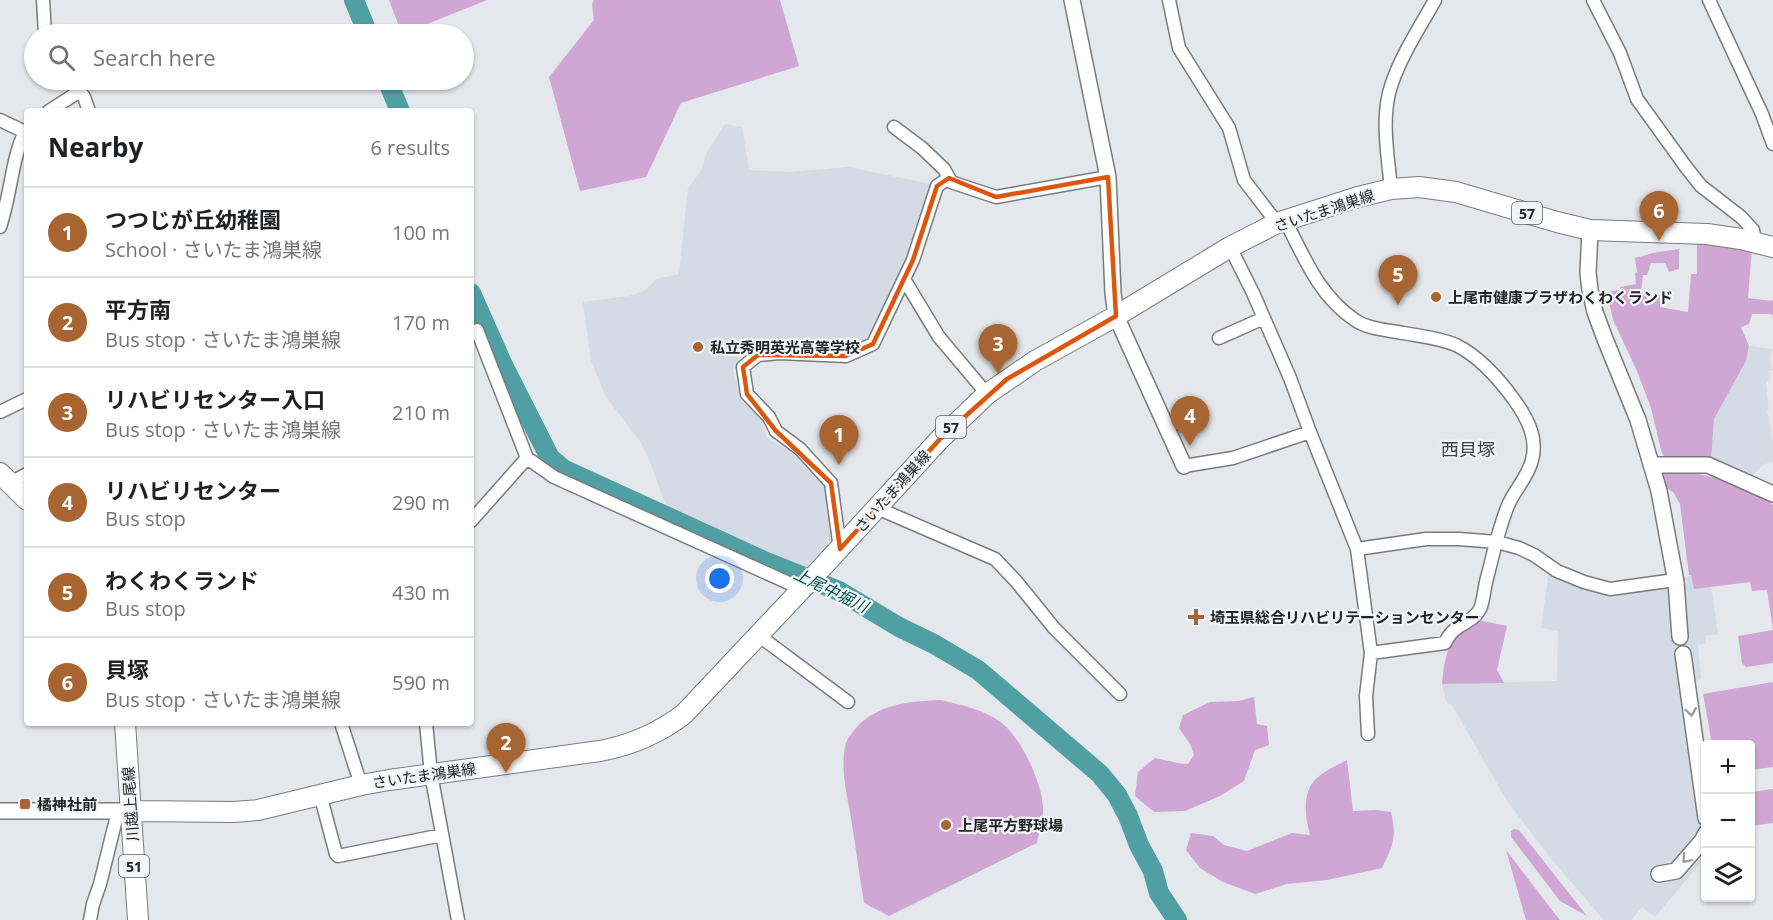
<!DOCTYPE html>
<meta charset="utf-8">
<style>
body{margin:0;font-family:"Open Sans","Noto Sans JP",sans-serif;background:#f2f2f2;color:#202124}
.controls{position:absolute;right:18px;bottom:18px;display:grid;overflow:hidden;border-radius:6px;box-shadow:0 2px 4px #0004}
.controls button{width:54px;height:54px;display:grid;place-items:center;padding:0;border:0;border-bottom:2px solid #e0e0e0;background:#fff;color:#202124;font:30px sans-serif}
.you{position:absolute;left:720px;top:579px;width:21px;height:21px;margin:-15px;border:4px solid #fff;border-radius:50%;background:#1a73e8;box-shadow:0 0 0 9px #1a73e833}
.badge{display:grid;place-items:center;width:39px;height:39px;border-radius:50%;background:#a86532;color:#fff;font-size:20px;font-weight:700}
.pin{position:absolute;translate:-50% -50px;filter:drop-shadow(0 2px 3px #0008)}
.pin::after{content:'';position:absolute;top:32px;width:21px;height:18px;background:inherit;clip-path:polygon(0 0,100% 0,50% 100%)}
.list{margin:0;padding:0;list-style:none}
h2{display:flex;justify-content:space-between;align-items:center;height:78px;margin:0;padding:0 24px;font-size:26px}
h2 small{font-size:20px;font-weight:400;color:#757577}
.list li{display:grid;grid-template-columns:39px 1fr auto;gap:18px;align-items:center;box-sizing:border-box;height:90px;padding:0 24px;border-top:2px solid #e0e0e0}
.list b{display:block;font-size:22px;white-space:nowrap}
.list p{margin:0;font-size:20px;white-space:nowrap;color:#757577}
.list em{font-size:20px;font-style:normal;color:#757577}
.icon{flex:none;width:33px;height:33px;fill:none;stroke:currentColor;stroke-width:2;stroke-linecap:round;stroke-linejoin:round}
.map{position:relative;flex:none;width:1773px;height:920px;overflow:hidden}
.search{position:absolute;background:#fff;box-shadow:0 2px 4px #0004;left:24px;top:24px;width:450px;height:66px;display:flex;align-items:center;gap:15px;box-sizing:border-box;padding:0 21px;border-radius:33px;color:#757577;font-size:22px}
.panel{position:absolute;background:#fff;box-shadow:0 2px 4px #0004;left:24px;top:108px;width:450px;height:618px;border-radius:6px}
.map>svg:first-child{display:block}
.built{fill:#d4dbe5}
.green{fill:#d0a7d4}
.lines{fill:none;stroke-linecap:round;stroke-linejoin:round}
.river{stroke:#50a0a3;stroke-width:20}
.minor-casing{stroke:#797b7e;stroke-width:15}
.tertiary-casing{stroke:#797b7e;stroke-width:18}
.primary-casing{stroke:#797b7e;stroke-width:22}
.minor{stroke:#fff;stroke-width:12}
.tertiary{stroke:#fff;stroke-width:15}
.primary{stroke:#fff;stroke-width:20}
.oneway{stroke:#9c9c9d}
.marked{fill:none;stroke:#de560d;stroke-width:4.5;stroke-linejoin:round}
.poi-dot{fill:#a86532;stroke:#f2f4f8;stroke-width:2}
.labels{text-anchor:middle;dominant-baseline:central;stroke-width:4.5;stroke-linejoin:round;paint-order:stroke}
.shield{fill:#f2f4f8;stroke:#606264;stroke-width:1.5}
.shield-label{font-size:14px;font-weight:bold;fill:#222325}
.street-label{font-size:15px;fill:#222325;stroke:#f2f4f8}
.poi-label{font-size:15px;font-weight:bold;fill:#222325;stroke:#f2f4f8;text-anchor:start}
.water-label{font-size:16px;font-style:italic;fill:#014e51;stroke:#f2f4f8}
.quarter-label{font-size:18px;fill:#404245;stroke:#f2f4f8}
</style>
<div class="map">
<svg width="1773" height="920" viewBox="0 0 1773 920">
<rect width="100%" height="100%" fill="#e4e7eb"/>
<path class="built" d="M 725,124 L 742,127 L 749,170 L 791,172 L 848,167 L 931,184 L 932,190 L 908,258 L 868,336 L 852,347 L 763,348 L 741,356 L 733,370 L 742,401 L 761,419 L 767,438 L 791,452 L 825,488 L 831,539 L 804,570 L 667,509 L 651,464 L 640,441 L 606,397 L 591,361 L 583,302 L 629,296 L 646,290 L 656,279 L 679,274 L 688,188 L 701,171 L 706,154 Z
M 1750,346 L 1772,349 L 1770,362 L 1773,370 L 1769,371 L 1770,381 L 1766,382 L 1769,410 L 1767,411 L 1773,440 L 1773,461 L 1763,465 L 1751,477 L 1711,460 L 1714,419 L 1746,361 Z
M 1549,570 L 1593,590 L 1658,587 L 1691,575 L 1694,589 L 1711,586 L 1718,634 L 1705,636 L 1706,643 L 1698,645 L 1701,679 L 1694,681 L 1706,766 L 1705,858 L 1655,917 L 1642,907 L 1631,920 L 1604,920 L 1553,861 L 1507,801 L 1452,705 L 1447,703 L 1445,698 L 1442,684 L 1557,681 L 1558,631 L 1541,628 Z"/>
<path class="green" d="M 389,0 L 487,0 L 402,34 Z
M 594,0 L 780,0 L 799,66 L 681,103 L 646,177 L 580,191 L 549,77 L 594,20 L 592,4 Z
M 1697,243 L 1719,243 L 1752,248 L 1748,298 L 1772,301 L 1773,299 L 1773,316 L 1771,314 L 1752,314 L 1749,324 L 1741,327 L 1749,346 L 1746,361 L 1714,419 L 1711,460 L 1664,457 L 1661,450 L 1651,408 L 1637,371 L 1613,320 L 1607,292 L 1619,290 L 1619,292 L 1630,292 L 1620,291 L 1620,287 L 1636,284 L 1635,273 L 1637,272 L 1635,258 L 1653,253 L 1679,249 L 1679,269 L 1669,272 L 1665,263 L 1651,263 L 1647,275 L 1643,275 L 1641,292 L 1660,295 L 1660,307 L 1688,312 L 1691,274 L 1697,274 Z
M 1672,472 L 1693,473 L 1726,480 L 1771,503 L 1773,506 L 1773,663 L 1746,667 L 1742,663 L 1738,636 L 1773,630 L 1767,590 L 1752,591 L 1750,582 L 1694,589 L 1691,575 L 1689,575 L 1680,504 L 1673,492 L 1661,485 L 1662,474 Z
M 1478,620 L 1507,626 L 1497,670 L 1504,683 L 1442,684 C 1446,648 1447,642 1478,620 Z
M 1773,682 L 1773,767 L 1751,770 L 1750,744 L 1712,744 L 1703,694 Z
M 1254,697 L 1257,724 L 1267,726 L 1269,745 L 1255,750 L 1244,781 L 1220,796 L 1185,811 L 1154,812 L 1135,796 L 1138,772 L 1155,758 L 1178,763 L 1188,764 L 1194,755 L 1190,744 L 1179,728 L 1183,715 L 1210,702 L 1239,701 Z
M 941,700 C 962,705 985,710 1002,723 C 1022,740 1041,781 1043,806 C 1044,817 1039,831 1037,843 L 889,916 L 864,903 C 859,873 855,842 850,812 C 846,792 840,762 846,743 C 848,737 852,733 856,728 C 877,704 911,701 941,700 Z
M 1347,760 L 1353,811 L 1376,810 L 1391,812 C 1397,838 1393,845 1382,868 L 1327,880 L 1287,884 L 1255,894 L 1223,882 L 1200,868 L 1186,850 L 1191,833 L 1213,836 L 1224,845 L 1247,851 L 1292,833 L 1310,835 C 1305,817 1301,791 1318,777 C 1326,770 1338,765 1347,760 Z
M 1773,789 L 1773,823 L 1751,826 L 1751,792 Z
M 1514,829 L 1519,830 L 1587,916 L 1560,901 L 1511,837 L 1511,831 Z
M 1506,850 L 1555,914 L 1560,920 L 1526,920 Z"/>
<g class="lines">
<path class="river" d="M 354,0 L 368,34
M 387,80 L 400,111
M 471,293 L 502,363 L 550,458 L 563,469 L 764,561 L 839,591 L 899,627 L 934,644 L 978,670 L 1100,774 L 1117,795 L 1128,816 L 1139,845 L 1153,871 L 1159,893 L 1177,920"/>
<defs>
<path id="minor" d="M 43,0 L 45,34
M 1169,0 L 1179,48 L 1229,128 L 1244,180 L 1277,223
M 1593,0 L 1620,53 L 1637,99 L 1686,167 L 1701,186 L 1741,217 L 1753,230 L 1755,242
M 1709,0 L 1762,114 L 1773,144
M 72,80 L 84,97 L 89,111
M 49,111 L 80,91
M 0,120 L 25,132
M 894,127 L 922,148 L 944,169 L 951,182 L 996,197 L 1108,177
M 1391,189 C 1388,155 1380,116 1392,83 C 1402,54 1420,27 1435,0
M 1285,220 C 1304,257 1319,296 1355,320 C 1368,329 1387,330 1403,333 C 1420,336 1440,338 1456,345 C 1480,357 1500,380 1515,401 C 1527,418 1538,438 1532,460 C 1528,478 1513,491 1507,508 C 1498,531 1493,555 1487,578 C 1484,588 1484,600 1480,609 C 1472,625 1454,622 1445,643 L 1371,653
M 0,227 C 7,206 10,183 15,161 C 18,150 20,139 27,130
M 1230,247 L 1253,293 L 1290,378 L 1310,432 L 1357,549 L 1371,653 L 1366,696 L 1368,734
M 904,279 L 939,337 L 987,394
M 477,330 L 527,458 L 554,477 L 802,589
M 1219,338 L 1264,318
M 0,412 L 27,399
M 1184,466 L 1233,458 L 1310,432
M 10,483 L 27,474
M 877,508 L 995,559 L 1016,581 L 1054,628 L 1120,694
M 471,521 L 527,458
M 840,549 L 831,483 L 800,449 L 776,431 L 769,417 L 747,394 L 743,367 L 758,355 L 779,353 L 846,356 L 873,344 L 913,260 L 937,186 L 949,178
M 1357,549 L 1426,539 L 1459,539 L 1497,542 L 1519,548 L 1534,555 L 1557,571 L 1584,582 L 1610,589 L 1675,580
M 758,635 L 848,702
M 341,723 L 361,785
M 426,723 L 431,774 L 458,920
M 320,794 L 336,854 L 338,856 L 442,835
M 90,920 L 93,904 L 100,884 L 118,811"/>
<path id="tertiary" d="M 1072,0 L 1108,177 L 1113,293 L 1116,316 L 1184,466
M 1590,230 L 1588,273 L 1590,290 L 1595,312 L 1605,339 L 1638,420 L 1659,491 L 1676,582 L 1680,637
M 1651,465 L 1708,465 L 1773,494
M 1683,654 L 1706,818
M 0,811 L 131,811
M 1659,874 L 1676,871 L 1702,841 L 1706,833"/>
<path id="primary" d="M 0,473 L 27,500
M 125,723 L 138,920
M 131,811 L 234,812 L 258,810 L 361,785 L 389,780 L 600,751 C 632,745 658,734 684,714 L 816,574 L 940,439 L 987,394 L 1035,361 L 1116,316 L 1230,247 L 1277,223 L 1358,197 L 1391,189 L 1419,187 L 1456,192 L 1557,222 L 1590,230 L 1707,234 L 1741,239 L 1773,247"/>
</defs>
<use href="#minor" class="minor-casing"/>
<use href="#tertiary" class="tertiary-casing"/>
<use href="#primary" class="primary-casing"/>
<use href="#minor" class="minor"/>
<use href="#tertiary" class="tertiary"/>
<use href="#primary" class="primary"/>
</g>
<defs><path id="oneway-chevron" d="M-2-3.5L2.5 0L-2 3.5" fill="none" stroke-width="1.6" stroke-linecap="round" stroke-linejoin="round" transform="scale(1.5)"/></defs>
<g class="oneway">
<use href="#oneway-chevron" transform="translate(1691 712) rotate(82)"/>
<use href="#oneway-chevron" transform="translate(1686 859) rotate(131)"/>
</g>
<path class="marked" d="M 1108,177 L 1116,316 L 1007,379 L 940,439 L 840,549 L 831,483 L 776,431 L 747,394 L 743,367 L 758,355 L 846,356 L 873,344 L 913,260 L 937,186 L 949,178 L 996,197 Z"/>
<g class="poi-dot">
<circle cx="1436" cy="297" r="6"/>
<circle cx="698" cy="347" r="6"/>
<path d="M1193 608h6v6h6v6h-6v6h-6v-6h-6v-6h6z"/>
<rect x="19" y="798" width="12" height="12" rx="3"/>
<circle cx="946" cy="825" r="6"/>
</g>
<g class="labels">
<g class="shield">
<rect x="1512" y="202" width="30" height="22" rx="4.5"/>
<rect x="936" y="416" width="30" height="22" rx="4.5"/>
<rect x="119" y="855" width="30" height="22" rx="4.5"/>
</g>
<g class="shield-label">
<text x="1527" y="213">57</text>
<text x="951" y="427">57</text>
<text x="134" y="866">51</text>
</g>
<g class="street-label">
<text transform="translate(1324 210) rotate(-18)">さいたま鴻巣線</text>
<text transform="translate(892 491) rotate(-48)">さいたま鴻巣線</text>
<text transform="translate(424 775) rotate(-8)">さいたま鴻巣線</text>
<text transform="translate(130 804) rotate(-94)">川越上尾線</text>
</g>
<g class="poi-label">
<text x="1448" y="297">上尾市健康プラザわくわくランド</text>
<text x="710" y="347">私立秀明英光高等学校</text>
<text x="1210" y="617">埼玉県総合リハビリテーションセンター</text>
<text x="37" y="804">橘神社前</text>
<text x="958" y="825">上尾平方野球場</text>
</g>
<g class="water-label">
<text transform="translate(831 590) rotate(26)">上尾中堀川</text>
</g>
<g class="quarter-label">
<text x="1468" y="449">西貝塚</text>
</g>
</g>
</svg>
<div class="controls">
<button>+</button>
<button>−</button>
<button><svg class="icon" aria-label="layers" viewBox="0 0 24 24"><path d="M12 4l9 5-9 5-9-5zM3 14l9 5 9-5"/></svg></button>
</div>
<div class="you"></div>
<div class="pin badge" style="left:839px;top:465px">1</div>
<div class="pin badge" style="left:506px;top:773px">2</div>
<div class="pin badge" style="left:998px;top:374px">3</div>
<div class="pin badge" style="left:1190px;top:446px">4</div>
<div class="pin badge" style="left:1398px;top:305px">5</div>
<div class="pin badge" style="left:1659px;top:241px">6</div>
<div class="search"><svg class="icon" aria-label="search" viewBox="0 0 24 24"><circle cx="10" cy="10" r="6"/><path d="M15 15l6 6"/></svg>Search here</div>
<section class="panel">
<h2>Nearby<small>6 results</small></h2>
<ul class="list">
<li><span class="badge">1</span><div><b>つつじが丘幼稚園</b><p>School · さいたま鴻巣線</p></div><em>100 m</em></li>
<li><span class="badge">2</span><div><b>平方南</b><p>Bus stop · さいたま鴻巣線</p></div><em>170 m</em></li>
<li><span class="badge">3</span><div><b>リハビリセンター入口</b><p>Bus stop · さいたま鴻巣線</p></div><em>210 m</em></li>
<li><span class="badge">4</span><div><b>リハビリセンター</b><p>Bus stop</p></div><em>290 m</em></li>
<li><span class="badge">5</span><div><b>わくわくランド</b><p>Bus stop</p></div><em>430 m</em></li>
<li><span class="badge">6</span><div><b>貝塚</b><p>Bus stop · さいたま鴻巣線</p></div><em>590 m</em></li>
</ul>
</section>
</div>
